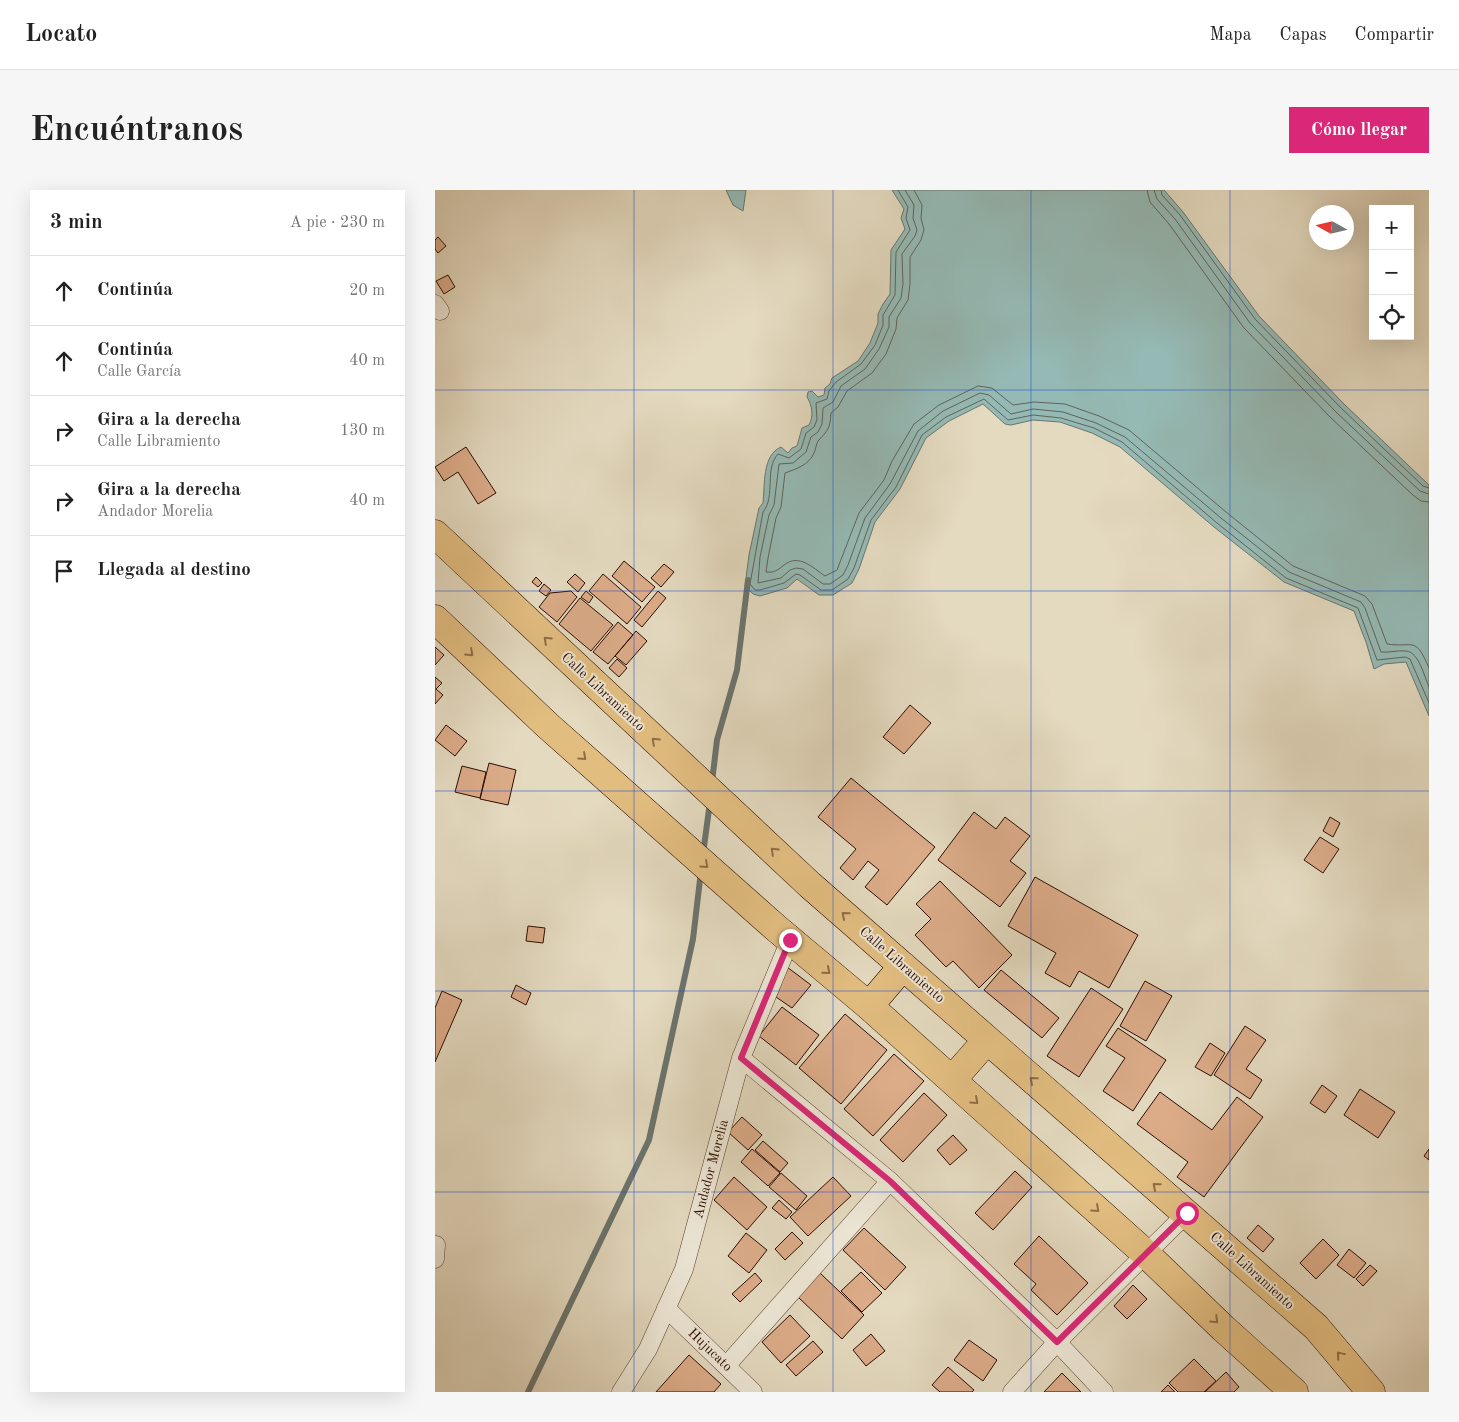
<!DOCTYPE html>
<html lang="es">
<meta charset="utf-8">
<style>
body{margin:0;font-family:"Old Standard TT",serif;background:#f6f6f6;color:#222}
.controls{position:absolute;right:15px;top:15px;display:grid;overflow:hidden;border-radius:0px;box-shadow:0 5px 20px #0002}
.controls button{width:45px;height:45px;display:grid;place-items:center;padding:0;border:0;border-bottom:1px solid #e0e0e0;background:#fff;color:#222;font:25px sans-serif}
.compass{position:absolute;left:874px;top:15px;width:45px;height:45px;border-radius:50%;background:#fff;box-shadow:0 5px 20px #0002;rotate:278deg}
.stop{position:absolute;width:15px;height:15px;margin:-11px;border:4px solid #db2777;border-radius:50%;background:#fff}
.stop.end{background:#db2777;border-color:#fff;box-shadow:0 1px 5px #0008}
.list{margin:0;padding:0;list-style:none}
h2{display:flex;justify-content:space-between;align-items:center;height:65px;margin:0;padding:0 20px;font-size:21px}
h2 small{font-size:16px;font-weight:400;color:#767676}
.list li{display:grid;grid-template-columns:32px 1fr auto;gap:15px;align-items:center;box-sizing:border-box;height:70px;padding:0 20px;border-top:1px solid #e0e0e0}
.list b{display:block;font-size:19px;white-space:nowrap}
.list p{margin:0;font-size:16px;white-space:nowrap;color:#767676}
.list em{font-size:16px;font-style:normal;color:#767676}
.icon{flex:none;width:28px;height:28px;fill:none;stroke:currentColor;stroke-width:2;stroke-linecap:round;stroke-linejoin:round}
.map{position:relative;flex:none;width:994px;height:1202px;overflow:hidden;border-radius:0px}
header{display:flex;align-items:center;gap:30px;box-sizing:border-box;height:70px;padding:0 25px;background:#fff;border-bottom:1px solid #e0e0e0}
header strong{font-size:24px}
nav{display:flex;gap:28px;margin-inline-start:auto;font-size:18px}
.intro{display:flex;align-items:center;justify-content:space-between;box-sizing:border-box;height:120px;padding:0 30px}
h1{margin:0;font-size:35px}
.button{padding:12px 22px;border-radius:0px;background:#db2777;color:#fff;font-size:18px;font-weight:700}
main{display:flex;gap:30px;padding:0 30px}
aside{flex:1;background:#fff;border-radius:0px;box-shadow:0 5px 20px #0002}
.map>svg:first-child{display:block}
.water{fill:#95bab5;stroke:#6b746d}
.lines{fill:none;stroke-linecap:round;stroke-linejoin:round}
.shore{stroke:#60635a;stroke-width:1}
.stream{stroke:#6b746d;stroke-width:6}
.building{fill:#dcac89;stroke:#2b0c00}
.minor-casing{stroke:#594030;stroke-width:19}
.trunk-casing{stroke:#2b0c00;stroke-width:29}
.minor{stroke:#ede7d6;stroke-width:18}
.trunk{stroke:#e2bd80;stroke-width:28}
.oneway{stroke:#906d46}
.route{stroke:#db2777;stroke-width:6}
.grid{fill:none;stroke:#1d4ed8;stroke-width:1;stroke-opacity:0.55}
.labels{text-anchor:middle;dominant-baseline:central;stroke-width:4;stroke-linejoin:round;paint-order:stroke}
.street-label{font-size:14px;fill:#2b0c00;stroke:#ede7d6}
</style>
<header>
<strong>Locato</strong>
<nav><a>Mapa</a><a>Capas</a><a>Compartir</a></nav>
</header>
<div class="intro"><h1>Encuéntranos</h1><a class="button">Cómo llegar</a></div>
<main>
<aside>
<h2>3 min<small>A pie · 230 m</small></h2>
<ul class="list">
<li><svg class="icon" aria-label="ahead" viewBox="0 0 24 24"><path d="M12 20V5M6 11l6-6 6 6"/></svg><div><b>Continúa</b></div><em>20 m</em></li>
<li><svg class="icon" aria-label="ahead" viewBox="0 0 24 24"><path d="M12 20V5M6 11l6-6 6 6"/></svg><div><b>Continúa</b><p>Calle García</p></div><em>40 m</em></li>
<li><svg class="icon" aria-label="right" viewBox="0 0 24 24"><path d="M7 20v-9h11M14 6l5 5-5 5"/></svg><div><b>Gira a la derecha</b><p>Calle Libramiento</p></div><em>130 m</em></li>
<li><svg class="icon" aria-label="right" viewBox="0 0 24 24"><path d="M7 20v-9h11M14 6l5 5-5 5"/></svg><div><b>Gira a la derecha</b><p>Andador Morelia</p></div><em>40 m</em></li>
<li><svg class="icon" aria-label="arrive" viewBox="0 0 24 24"><path d="M6 21V4h12l-3 4 3 4H6"/></svg><div><b>Llegada al destino</b></div></li>
</ul>
</aside>
<div class="map">
<svg width="994" height="1202" viewBox="0 0 994 1202">
<rect width="100%" height="100%" fill="#e4dac0"/>
<filter id="stains"><feTurbulence type="fractalNoise" baseFrequency=".004" numOctaves="4"/><feColorMatrix values="0 0 0 0 .2 0 0 0 0 .09 0 0 0 0 .02 0 0 0 .5 -.17"/></filter>
<radialGradient id="worn" r=".72"><stop offset=".6" stop-color="#630" stop-opacity="0"/><stop offset="1" stop-color="#630" stop-opacity=".3"/></radialGradient>
<path class="water" d="M 291,0 L 311,0 L 308,21 L 298,15 Z
M 457,0 L 729,0 L 748,22 L 824,126 L 909,214 L 994,295 L 994,526 L 971,472 L 949,474 L 939,479 L 931,452 L 919,421 L 849,392 L 779,337 L 685,257 L 657,243 L 625,232 L 598,230 L 576,235 L 570,234 L 548,214 L 514,231 L 491,248 L 465,299 L 440,332 L 424,379 L 417,393 L 398,405 L 384,405 L 362,389 L 352,398 L 325,406 L 318,404 L 310,396 L 314,365 L 324,318 L 328,313 C 330,295 327,265 346,257 L 353,263 L 357,258 L 362,256 L 367,238 L 374,235 C 379,226 377,215 372,207 L 373,202 L 377,201 L 383,207 L 389,205 L 390,198 L 395,194 L 397,188 L 423,171 L 435,153 L 443,133 L 443,124 L 448,114 L 455,104 L 456,60 L 470,39 L 466,28 L 469,19 Z"/>
<g class="lines">
<path class="shore" d="M 463,0 L 473,17 L 471,28 L 475,40 L 461,62 L 460,105 L 448,125 L 448,135 L 440,155 L 426,174 L 401,192 L 394,201 L 392,209 L 381,213 L 382,230 L 379,237 L 371,243 L 366,259 L 354,268 L 343,264 C 329,279 341,306 328,322 L 315,394 L 320,400 L 325,400 L 349,393 L 361,384 L 365,385 L 386,400 L 397,400 L 413,389 L 419,378 L 436,330 L 461,297 L 487,245 L 511,227 L 549,209 L 573,230 L 598,225 L 626,228 L 659,238 L 687,252 L 782,333 L 851,388 L 923,418 L 942,470 L 970,467 L 975,469 L 994,513
M 470,0 L 479,15 L 478,28 L 482,40 L 480,46 L 467,64 L 468,94 L 466,108 L 454,127 L 454,137 L 444,159 L 430,179 L 406,196 L 398,212 L 388,218 L 387,234 L 383,242 L 376,247 L 371,262 L 358,273 L 344,274 L 339,315 L 334,325 L 325,367 L 323,393 L 346,388 L 355,380 L 361,378 L 368,379 L 388,394 L 395,394 L 408,385 L 413,375 L 430,328 L 455,294 L 483,241 L 508,221 L 545,203 L 554,205 L 576,224 L 598,219 L 628,222 L 661,233 L 690,247 L 786,328 L 854,382 L 926,412 L 930,418 L 946,462 C 954,463 962,460 971,461 C 984,462 989,486 994,497
M 479,0 L 487,15 L 486,28 L 489,40 L 486,50 L 475,67 L 475,94 L 473,110 L 462,128 L 461,139 L 451,164 L 437,183 L 412,201 L 403,217 L 396,223 C 395,239 393,240 383,251 C 381,254 381,259 379,263 C 374,275 361,279 350,283 L 346,317 L 341,328 L 333,368 L 331,382 C 339,383 343,380 349,375 C 364,363 378,378 390,386 L 402,380 L 424,323 L 449,290 L 457,271 L 479,234 L 504,215 L 543,196 L 557,198 L 578,215 L 599,212 L 630,214 L 664,226 L 694,240 L 791,322 L 858,376 L 930,406 L 937,414 L 952,454 C 979,458 980,445 994,478
M 712,0 L 715,12 L 734,34 L 809,138 L 895,227 L 979,306 L 986,311 L 994,312
M 719,0 L 722,9 L 740,29 L 815,133 L 901,222 L 985,301 L 994,304
M 726,0 L 727,5 L 745,25 L 820,129 L 905,217 L 988,296 L 994,298"/>
<path class="stream" d="M 277,592 L 282,550 L 302,480 L 313,390
M 268,664 L 275,612
M 93,1202 L 214,950 L 258,749 L 266,681"/>
</g>
<path class="building" d="M 3,47 L 11,56 L 3,63 L 0,59 L 0,50 Z
M 13,85 L 20,97 L 9,104 L 1,91 Z
M 31,257 L 61,303 L 43,314 L 23,282 L 9,291 L 0,277 Z
M 189,371 L 220,397 L 207,412 L 177,386 Z
M 229,374 L 239,382 L 226,397 L 216,388 Z
M 140,384 L 150,393 L 143,402 L 132,392 Z
M 168,384 L 206,417 L 192,434 L 154,401 Z
M 101,387 L 107,393 L 103,397 L 97,392 Z
M 109,394 L 116,400 L 111,406 L 104,401 Z
M 136,401 L 142,407 L 122,432 L 104,417 L 115,403 Z
M 151,401 L 158,407 L 154,413 L 146,407 Z
M 223,401 L 231,408 L 207,437 L 199,430 Z
M 145,408 L 178,435 L 156,461 L 124,434 Z
M 183,432 L 198,445 L 173,474 L 158,462 Z
M 201,441 L 212,451 L 191,475 L 180,466 Z
M 0,457 L 9,465 L 0,475 Z
M 182,469 L 192,478 L 184,487 L 174,478 Z
M 0,487 L 7,493 L 1,499 L 8,505 L 0,514 Z
M 475,515 L 496,533 L 469,564 L 448,547 Z
M 11,535 L 32,551 L 20,566 L 0,550 Z
M 54,573 L 81,580 L 73,615 L 45,609 Z
M 27,576 L 51,582 L 45,608 L 20,602 Z
M 416,588 L 500,657 L 452,715 L 430,697 L 444,680 L 433,671 L 418,690 L 405,678 L 421,659 L 383,627 Z
M 539,622 L 561,639 L 570,627 L 595,646 L 575,671 L 591,683 L 565,717 L 503,670 Z
M 895,627 L 905,633 L 898,647 L 888,641 Z
M 885,647 L 904,659 L 888,683 L 869,670 Z
M 600,687 L 703,745 L 674,798 L 644,781 L 635,797 L 610,783 L 621,763 L 573,736 Z
M 505,691 L 577,765 L 544,798 L 518,771 L 511,777 L 480,745 L 496,729 L 481,714 Z
M 93,736 L 110,738 L 108,753 L 91,751 Z
M 352,777 L 376,795 L 357,818 L 341,807 Z
M 566,780 L 624,828 L 607,848 L 549,800 Z
M 710,791 L 737,806 L 711,851 L 685,836 Z
M 81,795 L 96,803 L 91,815 L 76,807 Z
M 656,798 L 688,819 L 644,887 L 612,866 Z
M 7,801 L 27,810 L 0,872 L 0,818 Z
M 347,817 L 384,845 L 361,875 L 324,846 Z
M 410,824 L 452,860 L 406,914 L 364,878 Z
M 810,836 L 831,850 L 811,879 L 827,890 L 815,909 L 779,885 Z
M 683,838 L 731,870 L 698,921 L 668,901 L 690,868 L 671,856 Z
M 775,853 L 790,863 L 776,886 L 760,877 Z
M 459,864 L 489,891 L 438,946 L 409,919 Z
M 887,895 L 902,906 L 890,923 L 875,913 Z
M 925,899 L 960,922 L 943,948 L 909,925 Z
M 725,902 L 777,940 L 802,907 L 828,927 L 769,1007 L 742,987 L 753,972 L 702,934 Z
M 489,903 L 512,925 L 468,972 L 445,950 Z
M 307,927 L 327,945 L 313,960 L 293,942 Z
M 518,945 L 532,960 L 515,975 L 502,960 Z
M 328,951 L 353,973 L 345,982 L 320,960 Z
M 317,959 L 345,983 L 333,996 L 306,972 Z
M 994,959 L 994,970 L 989,966 Z
M 580,981 L 597,997 L 558,1040 L 540,1023 Z
M 346,983 L 372,1006 L 361,1020 L 334,997 Z
M 299,987 L 332,1017 L 312,1040 L 279,1010 Z
M 398,987 L 416,1006 L 373,1046 L 355,1027 Z
M 344,1010 L 357,1022 L 351,1029 L 337,1018 Z
M 823,1035 L 839,1049 L 828,1062 L 812,1048 Z
M 429,1038 L 471,1077 L 450,1100 L 408,1060 Z
M 357,1042 L 368,1053 L 350,1070 L 340,1059 Z
M 311,1043 L 332,1060 L 314,1083 L 293,1066 Z
M 604,1046 L 653,1093 L 622,1125 L 596,1100 L 601,1094 L 579,1074 Z
M 888,1049 L 904,1065 L 881,1089 L 865,1073 Z
M 914,1059 L 931,1073 L 919,1088 L 902,1075 Z
M 935,1075 L 942,1081 L 928,1096 L 921,1089 Z
M 426,1082 L 447,1103 L 427,1122 L 406,1101 Z
M 320,1083 L 327,1091 L 305,1112 L 297,1104 Z
M 385,1083 L 429,1125 L 407,1149 L 363,1107 Z
M 698,1095 L 712,1109 L 692,1129 L 679,1116 Z
M 355,1125 L 375,1146 L 346,1173 L 327,1152 Z
M 436,1144 L 450,1161 L 431,1176 L 418,1160 Z
M 534,1150 L 562,1170 L 548,1191 L 519,1170 Z
M 378,1151 L 388,1162 L 361,1186 L 351,1175 Z
M 254,1165 L 286,1194 L 279,1202 L 221,1202 Z
M 759,1169 L 781,1191 L 769,1202 L 743,1202 L 734,1193 Z
M 513,1177 L 539,1200 L 537,1202 L 505,1202 L 497,1195 Z
M 791,1182 L 804,1197 L 799,1202 L 770,1202 Z
M 627,1183 L 646,1202 L 609,1202 Z
M 733,1195 L 740,1202 L 726,1202 Z"/>
<g class="lines">
<defs>
<path id="minor" d="M 0,114 L 5,121
M 306,868 L 455,991 L 622,1152 L 669,1202
M 0,1069 L 1,1055
M 231,1118 L 318,1202
M 291,1176 L 455,991
M 186,1202 L 213,1159 L 249,1079 L 306,868 L 355,750
M 577,1202 L 622,1152 L 752,1023"/>
<path id="trunk" d="M 0,344 L 375,695 L 881,1137 L 936,1202
M 0,429 L 112,535 L 341,738 L 434,816 L 710,1063 L 788,1138 L 859,1202
M 434,816 L 468,776
M 517,890 L 552,850"/>
</defs>
<use href="#minor" class="minor-casing"/>
<use href="#trunk" class="trunk-casing"/>
<use href="#minor" class="minor"/>
<use href="#trunk" class="trunk"/>
</g>
<defs><path id="oneway-chevron" d="M-2-3.5L2.5 0L-2 3.5" fill="none" stroke-width="1.6" stroke-linecap="round" stroke-linejoin="round" transform="scale(1.25)"/></defs>
<g class="oneway">
<use href="#oneway-chevron" transform="translate(112 450) rotate(-137)"/>
<use href="#oneway-chevron" transform="translate(35 463) rotate(43)"/>
<use href="#oneway-chevron" transform="translate(220 551) rotate(-137)"/>
<use href="#oneway-chevron" transform="translate(148 567) rotate(42)"/>
<use href="#oneway-chevron" transform="translate(339 661) rotate(-137)"/>
<use href="#oneway-chevron" transform="translate(270 675) rotate(42)"/>
<use href="#oneway-chevron" transform="translate(410 725) rotate(-139)"/>
<use href="#oneway-chevron" transform="translate(392 781) rotate(40)"/>
<use href="#oneway-chevron" transform="translate(598 890) rotate(-139)"/>
<use href="#oneway-chevron" transform="translate(540 911) rotate(42)"/>
<use href="#oneway-chevron" transform="translate(721 996) rotate(-139)"/>
<use href="#oneway-chevron" transform="translate(661 1019) rotate(42)"/>
<use href="#oneway-chevron" transform="translate(780 1130) rotate(44)"/>
<use href="#oneway-chevron" transform="translate(905 1165) rotate(-130)"/>
</g>
<g class="lines">
<path class="route" d="M 355,750 L 306,868 L 455,991 L 622,1152 L 752,1023"/>
</g>
<path class="grid" d="M 199,0 L 199,1202M 398,0 L 398,1202M 596,0 L 596,1202M 795,0 L 795,1202M 0,200 L 994,200M 0,401 L 994,401M 0,601 L 994,601M 0,801 L 994,801M 0,1002 L 994,1002"/>
<g class="labels">
<g class="street-label">
<text transform="translate(168 502) rotate(43)">Calle Libramiento</text>
<text transform="translate(467 775) rotate(41)">Calle Libramiento</text>
<text transform="translate(276 979) rotate(-75)">Andador Morelia</text>
<text transform="translate(817 1081) rotate(42)">Calle Libramiento</text>
<text transform="translate(275 1160) rotate(44)">Hujucato</text>
</g>
</g>
<rect width="100%" height="100%" filter="url(#stains)"/>
<rect width="100%" height="100%" fill="url(#worn)"/>
</svg>
<div class="controls">
<button>+</button>
<button>−</button>
<button><svg class="icon" aria-label="locate" viewBox="0 0 24 24"><circle cx="12" cy="12" r="6"/><path d="M12 2v4M12 18v4M2 12h4M18 12h4"/></svg></button>
</div>
<svg class="compass" viewBox="-18 -18 36 36"><path d="M0-13l5 13h-10z" fill="#e53935"/><path d="M0 13l5-13h-10z" fill="#767676"/></svg>
<div class="stop" style="left:752px;top:1023px"></div>
<div class="stop end" style="left:355px;top:750px"></div>
</div>
</main>
